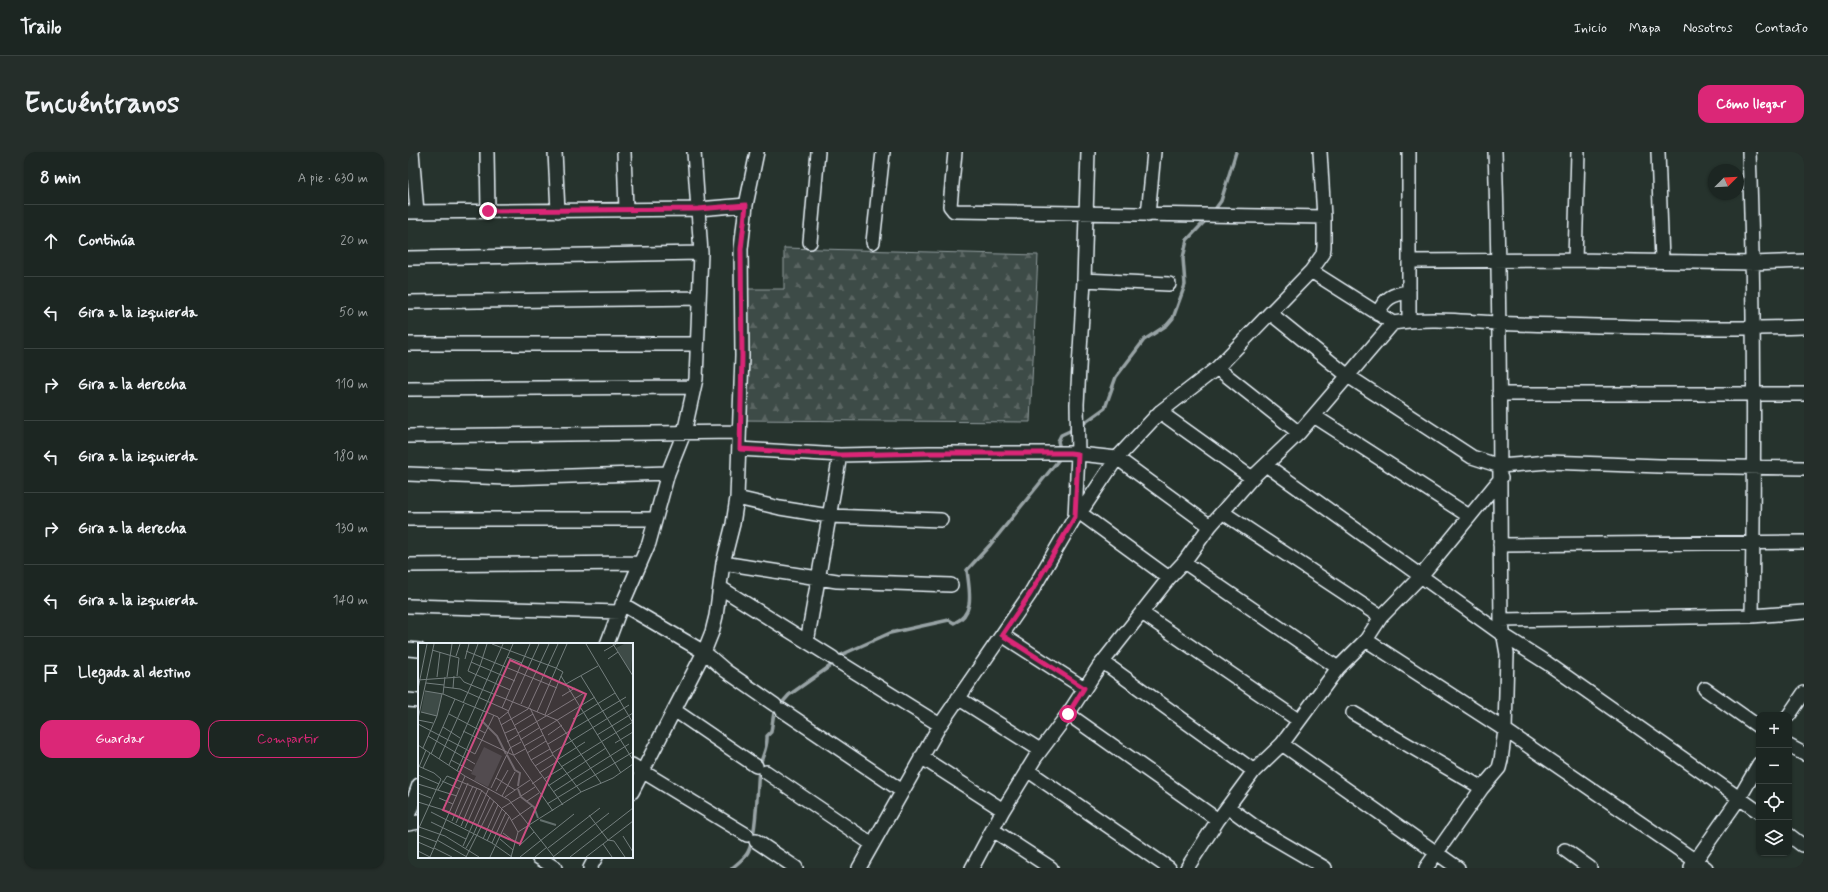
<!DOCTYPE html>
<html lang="es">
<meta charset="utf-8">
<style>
body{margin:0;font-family:Mynerve,sans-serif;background:#252e2a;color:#f1f3f6}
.controls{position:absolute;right:12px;bottom:12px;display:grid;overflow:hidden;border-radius:8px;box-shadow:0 1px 3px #0004}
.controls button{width:36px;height:36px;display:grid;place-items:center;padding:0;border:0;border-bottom:1px solid #3a4340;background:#1c2622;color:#f1f3f6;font:20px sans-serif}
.compass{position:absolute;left:1300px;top:12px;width:36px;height:36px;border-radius:50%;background:#1c2622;box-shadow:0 1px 3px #0004;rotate:66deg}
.stop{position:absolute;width:12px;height:12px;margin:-9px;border:3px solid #db2777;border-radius:50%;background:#fff}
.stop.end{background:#db2777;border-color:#fff;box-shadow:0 1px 4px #0008}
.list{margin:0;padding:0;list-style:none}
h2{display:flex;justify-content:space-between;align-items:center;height:52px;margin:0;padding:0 16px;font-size:17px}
h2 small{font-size:13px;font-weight:400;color:#a0a5a5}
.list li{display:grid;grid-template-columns:26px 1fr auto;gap:12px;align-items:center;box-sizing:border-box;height:72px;padding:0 16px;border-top:1px solid #3a4340}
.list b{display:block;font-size:15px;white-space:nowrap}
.list em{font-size:13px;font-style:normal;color:#a0a5a5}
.actions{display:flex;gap:8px;padding:12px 16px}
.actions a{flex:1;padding:9px 0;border:1px solid #db2777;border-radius:12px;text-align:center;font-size:14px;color:#db2777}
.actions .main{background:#db2777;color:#fff}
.icon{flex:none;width:22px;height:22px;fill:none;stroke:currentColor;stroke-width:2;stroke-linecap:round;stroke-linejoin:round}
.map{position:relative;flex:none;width:1396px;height:716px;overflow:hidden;border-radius:12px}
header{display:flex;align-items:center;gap:24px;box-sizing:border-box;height:56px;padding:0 20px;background:#1c2622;border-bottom:1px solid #3a4340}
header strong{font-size:19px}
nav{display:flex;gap:22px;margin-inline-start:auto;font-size:14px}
.intro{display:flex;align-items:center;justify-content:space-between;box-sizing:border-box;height:96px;padding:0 24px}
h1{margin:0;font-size:28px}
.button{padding:10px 18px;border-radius:12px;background:#db2777;color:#fff;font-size:14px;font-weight:700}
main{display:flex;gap:24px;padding:0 24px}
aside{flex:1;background:#1c2622;border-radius:12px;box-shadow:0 1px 3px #0004}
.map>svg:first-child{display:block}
.forest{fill:url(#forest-firs);stroke:#939ea0}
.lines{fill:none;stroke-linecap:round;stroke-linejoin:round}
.stream{stroke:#98a3a5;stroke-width:3.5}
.street-casing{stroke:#e8f1f8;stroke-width:16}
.street{stroke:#26332d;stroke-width:13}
.route{stroke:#db2777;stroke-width:5}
.inset-river{fill:none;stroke:#636f6d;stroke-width:2}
.inset-road{fill:none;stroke:#747f7e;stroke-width:1}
.view{fill:#cc4e82;fill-opacity:0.15;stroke:#cc4e82;stroke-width:2}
.inset-edge{fill:none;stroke:#e8f1f8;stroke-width:2}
</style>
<header>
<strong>Trailo</strong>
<nav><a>Inicio</a><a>Mapa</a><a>Nosotros</a><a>Contacto</a></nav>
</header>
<div class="intro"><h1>Encuéntranos</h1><a class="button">Cómo llegar</a></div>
<main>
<aside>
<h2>8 min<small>A pie · 630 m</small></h2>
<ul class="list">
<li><svg class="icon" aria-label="ahead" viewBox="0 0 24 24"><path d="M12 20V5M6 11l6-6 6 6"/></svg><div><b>Continúa</b></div><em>20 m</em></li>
<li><svg class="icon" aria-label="left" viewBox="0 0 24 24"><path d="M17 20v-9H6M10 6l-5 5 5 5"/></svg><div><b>Gira a la izquierda</b></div><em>50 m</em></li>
<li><svg class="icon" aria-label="right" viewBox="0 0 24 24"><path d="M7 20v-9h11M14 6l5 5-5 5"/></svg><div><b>Gira a la derecha</b></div><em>110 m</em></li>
<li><svg class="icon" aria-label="left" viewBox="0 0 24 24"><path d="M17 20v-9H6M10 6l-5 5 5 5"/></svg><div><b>Gira a la izquierda</b></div><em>180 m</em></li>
<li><svg class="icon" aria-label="right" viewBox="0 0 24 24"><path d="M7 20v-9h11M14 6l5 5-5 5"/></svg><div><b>Gira a la derecha</b></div><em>130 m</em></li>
<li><svg class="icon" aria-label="left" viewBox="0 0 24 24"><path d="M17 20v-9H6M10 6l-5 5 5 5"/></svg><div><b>Gira a la izquierda</b></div><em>140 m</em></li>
<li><svg class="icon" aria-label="arrive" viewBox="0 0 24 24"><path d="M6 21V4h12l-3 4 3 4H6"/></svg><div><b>Llegada al destino</b></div></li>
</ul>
<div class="actions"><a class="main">Guardar</a><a>Compartir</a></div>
</aside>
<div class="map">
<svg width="1396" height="716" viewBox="0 0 1396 716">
<defs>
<pattern id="forest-firs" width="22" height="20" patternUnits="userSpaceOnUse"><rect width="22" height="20" fill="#3e4b47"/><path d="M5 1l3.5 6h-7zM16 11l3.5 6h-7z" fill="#5a6562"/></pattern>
</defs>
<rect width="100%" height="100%" fill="#26332d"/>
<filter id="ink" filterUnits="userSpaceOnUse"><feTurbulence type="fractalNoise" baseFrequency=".025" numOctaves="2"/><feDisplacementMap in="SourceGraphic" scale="8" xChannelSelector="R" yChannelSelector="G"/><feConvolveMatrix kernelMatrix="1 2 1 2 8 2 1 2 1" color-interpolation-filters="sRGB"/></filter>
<g filter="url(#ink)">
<path class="forest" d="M 376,96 L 630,103 L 622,270 L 331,268 L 337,137 L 376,137 Z"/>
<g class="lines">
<path class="stream" d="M 805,60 L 813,49 L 828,0
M 672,274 L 697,256 L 708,225 L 736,188 L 759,173 L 765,166 L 777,133 L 775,106 L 779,88 L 800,66
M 652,297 L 650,289 L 653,283 L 666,277
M 324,716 C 329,712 334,708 338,703 C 349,689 349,636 351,617 C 353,605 360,597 359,584 L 363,580 L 366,560 L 381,543 L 421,515 L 433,503 L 482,481 L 541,468 L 546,471 C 568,462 561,437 559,418 L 582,393 L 653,305"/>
<defs>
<path id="street" d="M 4,0 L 9,60
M 79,0 L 80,59
M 147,0 L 150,59
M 216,0 L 218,58
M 547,0 L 542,54 L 546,59 C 669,60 793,64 916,65
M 1001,0 L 1001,168
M 1250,0 L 1254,109
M 1341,0 C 1347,155 1346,309 1344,464
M 0,60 L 290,57 L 338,53
M 740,63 L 746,0
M 402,90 L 410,0
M 465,90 L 475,0
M 0,106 L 293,101
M 1167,108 L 1170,0
M 1002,109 L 1167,108 L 1345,111 L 1396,109
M 903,119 L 985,171 C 1024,164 1069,171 1109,172 C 1204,174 1300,178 1396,175
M 676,128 L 761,132
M 0,150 L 290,146
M 862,161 L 940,224 L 1064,305 L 1092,314 L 1140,310 L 1252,314 L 1396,316
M 970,162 C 976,146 985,142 1001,140
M 0,192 L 289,192
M 809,216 L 891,281
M 0,237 L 286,235
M 1091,242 L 1396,242
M 752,260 L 844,326
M 906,264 L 1061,364
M 0,284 L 331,280
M 331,297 L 432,303 L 521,301 L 662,301 L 709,306 L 802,374
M 858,313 L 1095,483 L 1139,511 L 1351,660
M 0,322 L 99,326 L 260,321
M 329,346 L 372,356 L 421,364 L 533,368
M 814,360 L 973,465
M 672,361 L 761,426
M 667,365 L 670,302 L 669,252 L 676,128 L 680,0
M 0,367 L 246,367
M 1092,393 L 1396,390
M 776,410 L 930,516
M 315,411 L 429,429 L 543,433
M 0,413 L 232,411
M 313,436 L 425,506
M 214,452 L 296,500 L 318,519 L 367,553
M 0,454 L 211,460
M 734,461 L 890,568
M 1093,468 L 1344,464 L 1396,460
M 594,483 L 676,536
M 958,488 L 1097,578 L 1298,716
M 399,490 L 432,303
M 199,492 L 211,460 L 241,391 L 260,321 L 276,281 L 288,227 L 293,101 L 286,0
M 0,497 L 11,498
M 431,510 L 532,573
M 695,510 L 846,619
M 1297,537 L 1351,575
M 550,546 L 632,598
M 0,548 L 11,549
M 266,558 L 348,614
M 374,558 L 494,639
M 945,561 L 1074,636
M 660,562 L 810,668
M 1381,563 L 1396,541
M 874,592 L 1050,716
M 1381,594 L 1396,602
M 513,605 L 595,658
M 224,613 L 339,683
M 619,618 L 761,716
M 358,620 L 464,692
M 224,640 L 296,500 L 304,480 L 308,464 L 315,411 L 325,372 L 329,346 L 334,204 L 333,97 L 338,53 L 349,0
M 820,655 L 850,677 L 917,716
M 0,664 L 11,633
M 0,672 L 11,670
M 585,678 L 643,716
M 1381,683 L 1394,693
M 348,689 L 388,716
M 1157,698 L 1182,716
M 130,705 L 147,716
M 1283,715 L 1332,645 L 1351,612
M 182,716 L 188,705
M 451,716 L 532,573 L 622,442 L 667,365 L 672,361 L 709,306 L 752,260 L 809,216 L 903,119 L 915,102 L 916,95 L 916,65 L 912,0
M 564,716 L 595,658 L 627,606 L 660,562 L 690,516 L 761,426 L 776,410 L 802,374 L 844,326 L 891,281 L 985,171
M 779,716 L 810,668 L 846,619 L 874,592 L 930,516 L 958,488 L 973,465 L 1013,424 L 1093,326
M 1018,716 L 1074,636 L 1091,616 L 1093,608 L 1097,578 L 1099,502 L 1093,468 C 1091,312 1093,156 1087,0"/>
</defs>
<use href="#street" class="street-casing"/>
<use href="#street" class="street"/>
</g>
</g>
<g class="lines" filter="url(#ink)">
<path class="route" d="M 80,59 L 290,57 L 338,53 L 333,97 L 334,204 L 332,297 L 432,303 L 521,301 L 662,301 L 670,302 L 667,365 L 622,442 L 594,483 L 676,536 L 660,562"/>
</g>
<g transform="translate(10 491)">
<rect width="215" height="215" fill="#26332d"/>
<path d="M 66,104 L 84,113 L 70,144 L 56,137 L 58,133 L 53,131 Z" fill="#3e4b47"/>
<path d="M 206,1 L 215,1 L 213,31 L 198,5 ZM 7,48 L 24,51 L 19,73 L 3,69 Z" fill="#3e4b47"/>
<path class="inset-river" d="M 63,77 L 79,93 L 88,111M 89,112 L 97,127 L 102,130 L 100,143M 100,146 L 103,154 L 116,164 L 120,175M 122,177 L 138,182"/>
<path class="inset-road" d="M 60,1 L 50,28 L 92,47M 74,1 L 138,25 L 145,29 L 143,33M 168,1 L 215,80M 195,1 L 215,33M 14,7 L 41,15 L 39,33M 48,8 L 139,45M 186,8 L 198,1M 38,13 L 42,1M 89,14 L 104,20M 47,16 L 51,1M 190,16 L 200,9M 53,19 L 97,38M 163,33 L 215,117M 19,34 L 22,9M 29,34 L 34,1M 0,37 L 42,34 L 46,39 L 139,77 L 183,140M 8,40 L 26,42M 148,41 L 180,23M 26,44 L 42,46 L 91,68M 35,45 L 36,33M 0,46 L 9,1M 7,48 L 25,51 L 80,74 L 96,113 L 135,168M 25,51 L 27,34M 144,53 L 157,45M 45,60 L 62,23 L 69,1M 103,61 L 131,1M 84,65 L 112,1M 112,65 L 135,112 L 163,149M 3,69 L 19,73M 90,69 L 113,117 L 145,162M 119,69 L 149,1M 31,71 L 67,90M 127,72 L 143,33 L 203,130M 0,76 L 16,1M 81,76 L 90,69 L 121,1M 155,76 L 197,50M 0,77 L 15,80M 0,81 L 57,111 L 76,72M 83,82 L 110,66 L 140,1M 97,82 L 115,71M 25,84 L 42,95M 123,87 L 177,54M 45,88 L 95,112M 87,90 L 98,85M 100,90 L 166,50M 130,92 L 144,82M 179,92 L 215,70M 10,93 L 57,121M 102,97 L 121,85M 89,99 L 100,92M 197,100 L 215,89M 130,101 L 208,54M 0,102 L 47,133 L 91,157 L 136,214M 106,103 L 125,92M 5,105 L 19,73 L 24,51M 109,110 L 128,98M 134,110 L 211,62M 13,111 L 37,56M 96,112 L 107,106M 21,116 L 46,61M 33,117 L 54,128M 113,117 L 132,106M 139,117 L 167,99M 31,122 L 85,1M 0,123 L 16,130 L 23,136 L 0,187M 117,123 L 135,112M 1,124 L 8,107M 143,124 L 215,79M 5,125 L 12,110M 39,128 L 95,1M 121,130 L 140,118M 0,132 L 21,141M 78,135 L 97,147M 126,136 L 144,125M 24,138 L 42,146M 0,141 L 39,153M 114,141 L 124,134M 130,143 L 188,105M 73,145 L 92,105 L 103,99M 100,145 L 112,137M 20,147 L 29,133 L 63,147 L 78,160 L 91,173 L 100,189 L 93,214M 78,148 L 90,127M 135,149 L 211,101M 0,150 L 13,155M 84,153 L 97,129M 103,153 L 117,144M 87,154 L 100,145M 21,155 L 35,161M 109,158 L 121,150M 0,159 L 32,169M 129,161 L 215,109M 84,165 L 102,154M 13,169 L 74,200 L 94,214M 171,172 L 190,197 L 196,198 L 207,214M 94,177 L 114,163M 34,178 L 50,140M 13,179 L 48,196M 38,180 L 55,143M 43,183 L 59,145M 1,184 L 27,193 L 61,214M 47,185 L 64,147M 100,189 L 163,149 L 195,135 L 215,121M 56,190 L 72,154M 85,190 L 97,199M 0,192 L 19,199M 205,193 L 215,209M 65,196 L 80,162M 82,196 L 95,207M 19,197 L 49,214M 69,198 L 84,166M 0,199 L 16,206M 74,200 L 88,169M 185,201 L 194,214M 45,203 L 71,145M 101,203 L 116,189M 16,205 L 34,214M 48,205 L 56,191M 130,205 L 182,165M 0,208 L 12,214M 12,214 L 47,133M 48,214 L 76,158M 72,214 L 91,174M 102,214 L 156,171M 117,214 L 129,204M 135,214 L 191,170M 152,214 L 215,165M 168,214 L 215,178"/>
<path class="view" d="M 92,17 L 168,51 L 102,201 L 25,167 Z"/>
<rect width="215" height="215" class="inset-edge"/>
</g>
</svg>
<div class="controls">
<button>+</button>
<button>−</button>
<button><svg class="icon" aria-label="locate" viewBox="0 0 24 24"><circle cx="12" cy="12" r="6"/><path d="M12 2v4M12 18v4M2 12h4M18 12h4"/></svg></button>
<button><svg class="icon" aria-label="layers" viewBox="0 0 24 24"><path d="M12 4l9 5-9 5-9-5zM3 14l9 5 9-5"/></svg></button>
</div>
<svg class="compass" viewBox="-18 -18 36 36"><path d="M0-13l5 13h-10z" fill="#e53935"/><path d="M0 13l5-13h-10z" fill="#a0a5a5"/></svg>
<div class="stop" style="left:660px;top:562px"></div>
<div class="stop end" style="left:80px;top:59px"></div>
</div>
</main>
